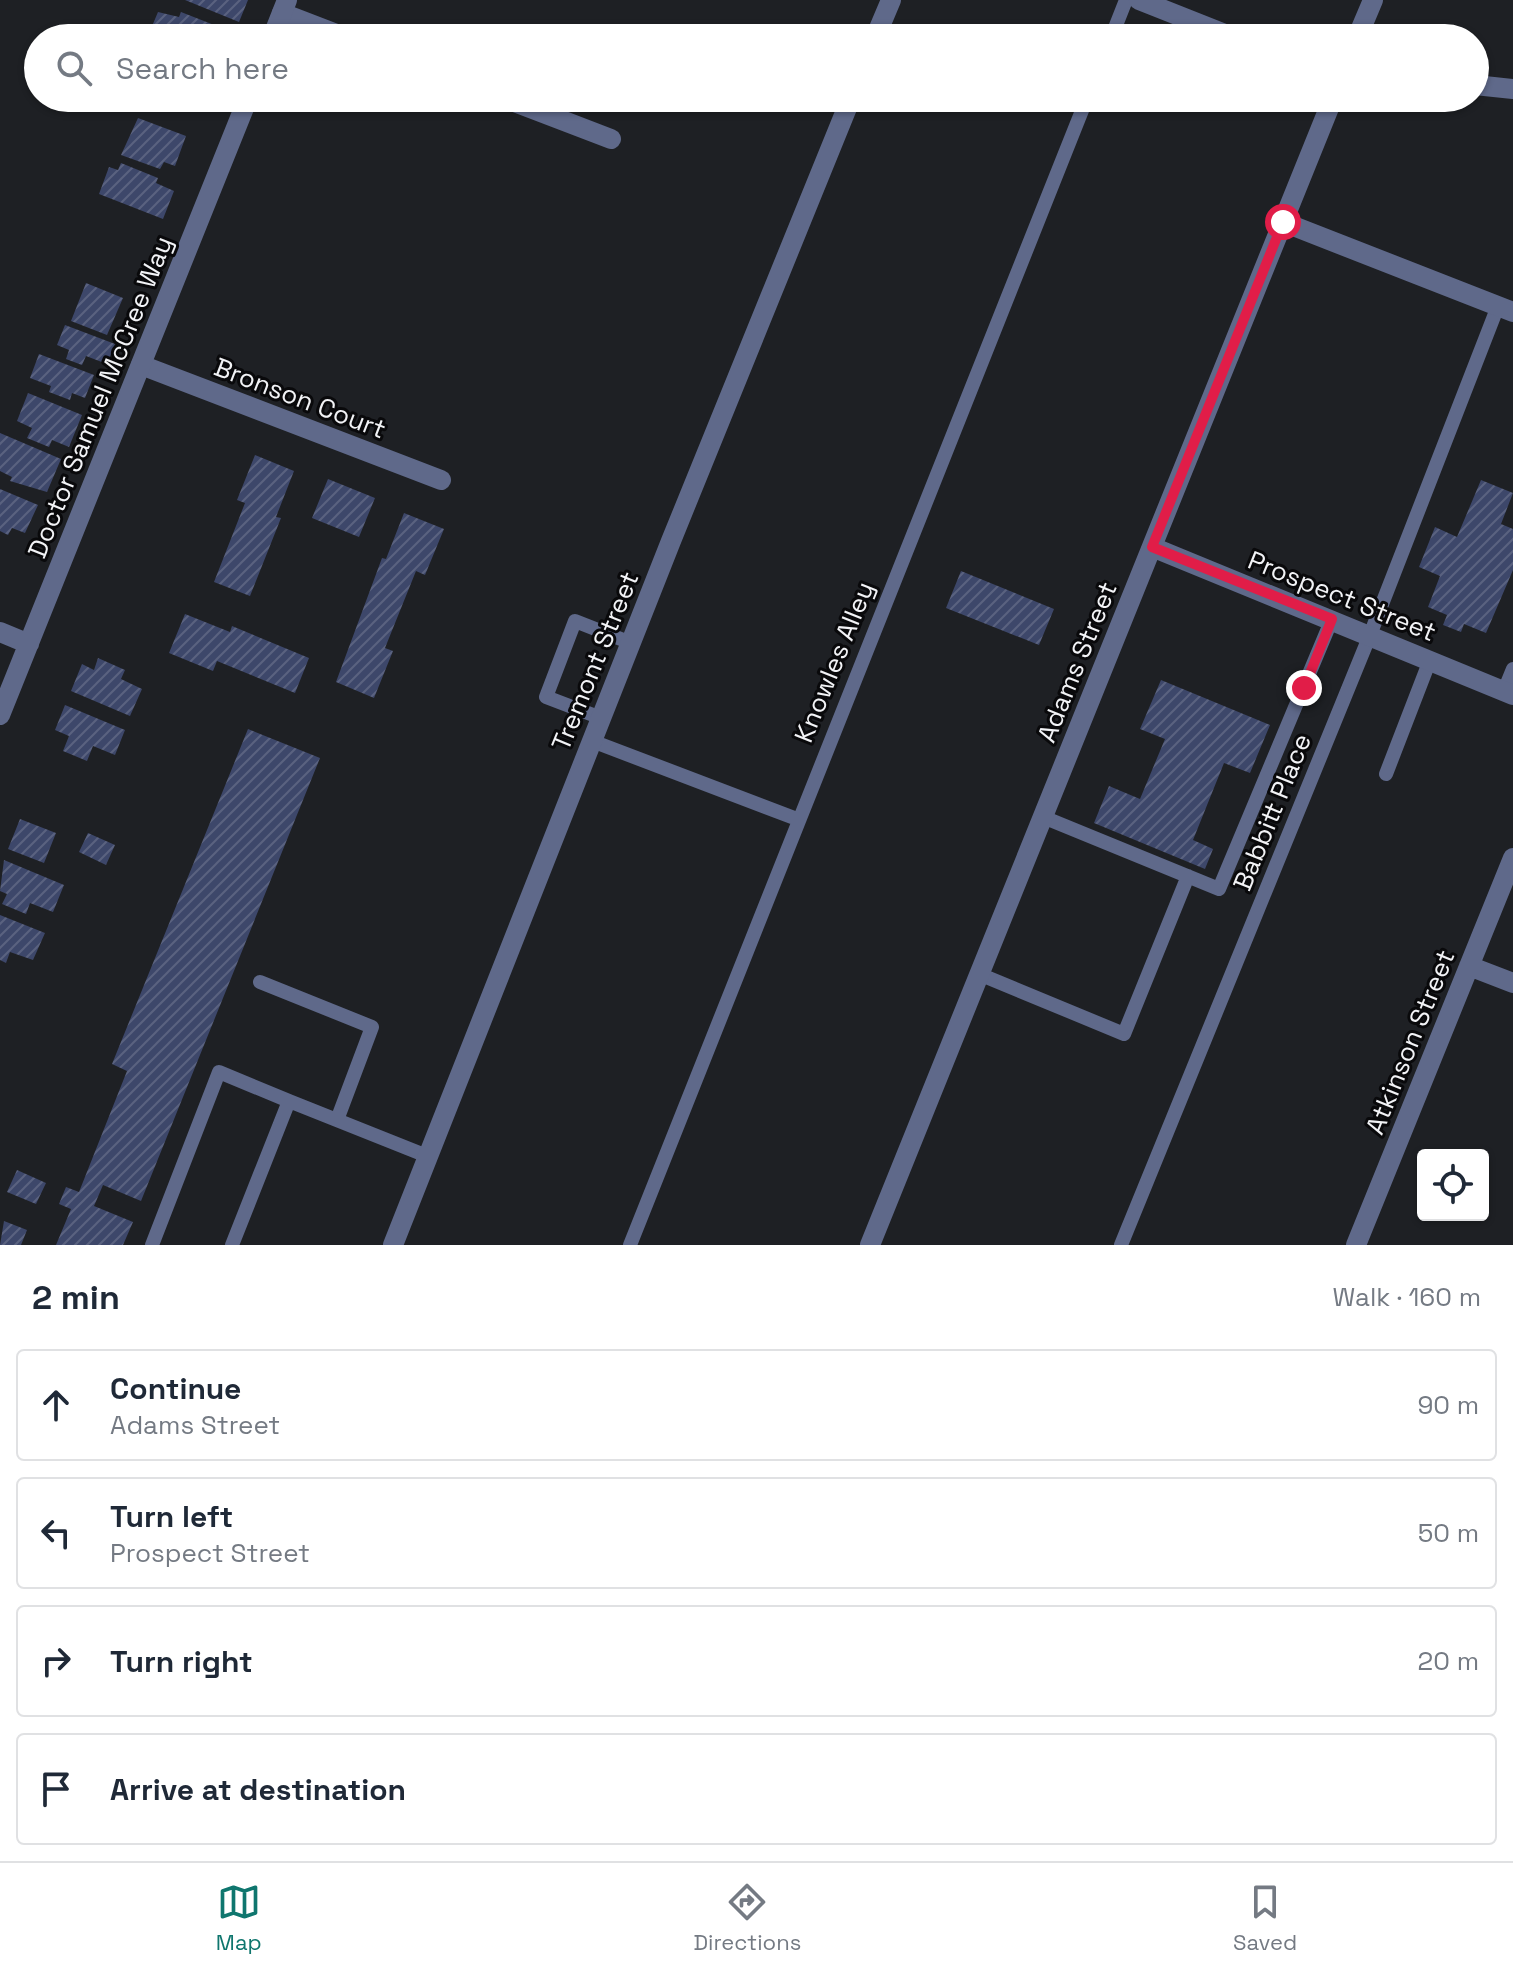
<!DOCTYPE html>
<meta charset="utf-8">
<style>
body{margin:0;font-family:"Space Grotesk",sans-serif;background:#f6f6f7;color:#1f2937}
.controls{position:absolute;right:24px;bottom:24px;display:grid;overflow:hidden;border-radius:8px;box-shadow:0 2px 6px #0004}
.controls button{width:72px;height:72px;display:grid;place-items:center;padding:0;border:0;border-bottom:2px solid #e0e1e3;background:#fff;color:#1f2937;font:40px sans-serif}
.stop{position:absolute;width:24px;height:24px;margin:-18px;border:6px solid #e11d48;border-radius:50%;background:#fff}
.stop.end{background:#e11d48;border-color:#fff;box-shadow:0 2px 8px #0008}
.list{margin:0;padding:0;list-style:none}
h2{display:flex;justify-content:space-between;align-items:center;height:104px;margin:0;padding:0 32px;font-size:34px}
h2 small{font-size:26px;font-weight:400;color:#747a83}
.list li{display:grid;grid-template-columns:52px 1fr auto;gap:24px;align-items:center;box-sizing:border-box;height:112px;margin:0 16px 16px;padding:0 16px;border:2px solid #e0e1e3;border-radius:8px}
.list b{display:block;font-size:30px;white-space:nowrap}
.list p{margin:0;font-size:26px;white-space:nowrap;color:#747a83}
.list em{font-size:26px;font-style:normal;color:#747a83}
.icon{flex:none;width:44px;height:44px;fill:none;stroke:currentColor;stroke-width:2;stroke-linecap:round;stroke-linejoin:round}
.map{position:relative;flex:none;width:1513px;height:1245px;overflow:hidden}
.search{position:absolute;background:#fff;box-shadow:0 2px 6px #0004;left:24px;right:24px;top:24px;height:88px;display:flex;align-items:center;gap:20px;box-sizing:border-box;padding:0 28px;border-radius:44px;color:#747a83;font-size:30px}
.sheet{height:616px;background:#fff}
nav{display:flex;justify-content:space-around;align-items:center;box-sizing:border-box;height:112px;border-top:2px solid #e0e1e3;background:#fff;font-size:22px;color:#747a83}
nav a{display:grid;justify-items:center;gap:4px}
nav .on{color:#0f766e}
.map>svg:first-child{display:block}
.building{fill:url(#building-hatch)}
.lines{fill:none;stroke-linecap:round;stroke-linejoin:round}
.service{stroke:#5f698a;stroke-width:14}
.minor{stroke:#5f698a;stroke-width:20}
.tertiary{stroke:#5f698a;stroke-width:20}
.route{stroke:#e11d48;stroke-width:10}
.labels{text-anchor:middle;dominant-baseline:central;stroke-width:6;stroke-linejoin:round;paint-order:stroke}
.street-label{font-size:26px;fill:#f2f3f6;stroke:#09090b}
</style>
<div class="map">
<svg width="1513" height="1245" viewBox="0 0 1513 1245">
<defs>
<pattern id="building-hatch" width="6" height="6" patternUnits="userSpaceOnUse" patternTransform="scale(2)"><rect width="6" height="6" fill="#3d476a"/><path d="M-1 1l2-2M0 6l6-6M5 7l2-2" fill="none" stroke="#5a6280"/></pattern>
</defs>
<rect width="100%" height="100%" fill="#1e2024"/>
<path class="building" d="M 185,0 L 248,0 L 239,22 Z
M 158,12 L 179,17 L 181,12 L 232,32 L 229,38 L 160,38 L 150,31 Z
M 138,118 L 186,136 L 175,166 L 164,162 L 160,169 L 121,155 Z
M 121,163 L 158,178 L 156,183 L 174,191 L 163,219 L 99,194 L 109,167 L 118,170 Z
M 86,283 L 123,298 L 107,335 L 71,321 Z
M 65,325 L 115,344 L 107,364 L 86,356 L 82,365 L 66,359 L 69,350 L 57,345 Z
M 39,354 L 94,375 L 85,398 L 72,393 L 70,400 L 49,392 L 51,386 L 30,378 Z
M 28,393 L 82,415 L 69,447 L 52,440 L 49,447 L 27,438 L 32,428 L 17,421 Z
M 0,433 L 61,459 L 47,492 L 10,481 L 12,477 L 0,471 Z
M 255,455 L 294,471 L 276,517 L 281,518 L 250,596 L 214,582 L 245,503 L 237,500 Z
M 328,479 L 375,498 L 359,537 L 312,518 Z
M 1481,480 L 1513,493 L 1501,524 L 1513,529 L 1513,570 L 1486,633 L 1464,624 L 1461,632 L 1443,625 L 1447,615 L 1428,607 L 1440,576 L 1419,567 L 1435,527 L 1457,537 Z
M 0,489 L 38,505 L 25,533 L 12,528 L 8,535 L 0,531 Z
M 404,513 L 444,529 L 425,575 L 416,571 L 385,648 L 393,651 L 374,698 L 336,682 L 382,558 L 386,559 Z
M 961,571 L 1054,609 L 1039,645 L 946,608 Z
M 185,614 L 230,632 L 232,626 L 309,658 L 295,693 L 217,661 L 213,671 L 169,653 Z
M 98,658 L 125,670 L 121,679 L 142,689 L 130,716 L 71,691 L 82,664 L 94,670 Z
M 1161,680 L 1270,725 L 1250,773 L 1224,763 L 1193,840 L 1213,849 L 1205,869 L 1094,823 L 1109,786 L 1140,799 L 1165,739 L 1140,729 Z
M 65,705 L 125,730 L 115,755 L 93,746 L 87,761 L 63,751 L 69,736 L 55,730 Z
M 248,729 L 320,758 L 141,1201 L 103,1185 L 94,1206 L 133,1222 L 123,1245 L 56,1245 L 71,1209 L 59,1204 L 66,1187 L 79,1192 L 127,1071 L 112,1064 Z
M 20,819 L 56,833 L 44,863 L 8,849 Z
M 88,833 L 115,845 L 106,865 L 79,852 Z
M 4,860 L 64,885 L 53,912 L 30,903 L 26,914 L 2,904 L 7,894 L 0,891 Z
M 0,915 L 45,933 L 33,960 L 10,952 L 6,963 L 0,960 Z
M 17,1170 L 46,1183 L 36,1204 L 7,1192 Z
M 4,1221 L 27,1230 L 21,1245 L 0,1245 Z"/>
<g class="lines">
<path class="service" d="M 1111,38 L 1126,0
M 1504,691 L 1513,669
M 601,718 L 546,697 L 575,621 L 631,643
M 592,741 L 797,819
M 1386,774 L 1430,660
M 1043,817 L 1219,889 L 1332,619
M 979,974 L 1124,1034 L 1188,876
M 260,982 L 372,1027 L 337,1120
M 152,1245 L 219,1072 L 289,1101
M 232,1245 L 289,1101 L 427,1156
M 630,1245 L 1087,98
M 1121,1245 L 1370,635 L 1498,306"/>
<path class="minor" d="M 282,13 L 347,38
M 875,38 L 891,0
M 1357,38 L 1373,0
M 504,98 L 611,139
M 1283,222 L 1513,312
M 141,365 L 441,480
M 1152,547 L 1513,695
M 1469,966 L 1513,983
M 393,1245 L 671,541 L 851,98
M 870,1245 L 1333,98
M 1356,1245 L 1513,858"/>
<path class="tertiary" d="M 1139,0 L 1235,38
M 272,38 L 287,0
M 1475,85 L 1513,89
M 0,632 L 29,644
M 0,715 L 248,98"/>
</g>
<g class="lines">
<path class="route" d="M 1283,222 L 1152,547 L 1332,619 L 1304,688"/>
</g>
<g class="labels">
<g class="street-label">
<text transform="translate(100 397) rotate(-68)">Doctor Samuel McCree Way</text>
<text transform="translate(300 398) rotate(21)">Bronson Court</text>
<text transform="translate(1342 596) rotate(22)">Prospect Street</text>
<text transform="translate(595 661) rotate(-68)">Tremont Street</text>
<text transform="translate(834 662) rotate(-68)">Knowles Alley</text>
<text transform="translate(1077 662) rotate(-68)">Adams Street</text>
<text transform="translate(1272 812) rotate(-68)">Babbitt Place</text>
<text transform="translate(1410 1042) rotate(-68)">Atkinson Street</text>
</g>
</g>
</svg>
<div class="controls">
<button><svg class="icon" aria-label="locate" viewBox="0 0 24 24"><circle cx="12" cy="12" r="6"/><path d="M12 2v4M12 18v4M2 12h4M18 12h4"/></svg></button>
</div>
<div class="stop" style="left:1283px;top:222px"></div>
<div class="stop end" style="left:1304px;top:688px"></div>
<div class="search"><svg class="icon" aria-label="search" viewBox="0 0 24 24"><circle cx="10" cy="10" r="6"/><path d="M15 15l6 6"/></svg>Search here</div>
</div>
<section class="sheet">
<h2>2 min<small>Walk · 160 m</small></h2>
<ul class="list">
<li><svg class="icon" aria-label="ahead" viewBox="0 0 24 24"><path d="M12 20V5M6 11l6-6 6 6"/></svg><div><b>Continue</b><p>Adams Street</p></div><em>90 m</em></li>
<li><svg class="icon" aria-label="left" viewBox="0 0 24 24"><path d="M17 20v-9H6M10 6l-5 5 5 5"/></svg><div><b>Turn left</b><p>Prospect Street</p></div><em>50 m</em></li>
<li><svg class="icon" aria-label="right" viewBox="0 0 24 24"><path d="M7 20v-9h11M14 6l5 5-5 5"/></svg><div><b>Turn right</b></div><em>20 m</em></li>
<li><svg class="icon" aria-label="arrive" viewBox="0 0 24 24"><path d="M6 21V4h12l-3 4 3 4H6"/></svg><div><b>Arrive at destination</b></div></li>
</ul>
</section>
<nav>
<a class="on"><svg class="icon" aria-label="map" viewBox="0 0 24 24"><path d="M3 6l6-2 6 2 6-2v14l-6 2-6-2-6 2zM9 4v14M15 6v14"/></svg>Map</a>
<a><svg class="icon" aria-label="directions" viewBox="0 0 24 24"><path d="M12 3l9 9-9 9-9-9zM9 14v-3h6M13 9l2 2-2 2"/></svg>Directions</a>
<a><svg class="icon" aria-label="saved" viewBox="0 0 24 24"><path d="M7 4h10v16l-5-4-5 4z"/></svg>Saved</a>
</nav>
